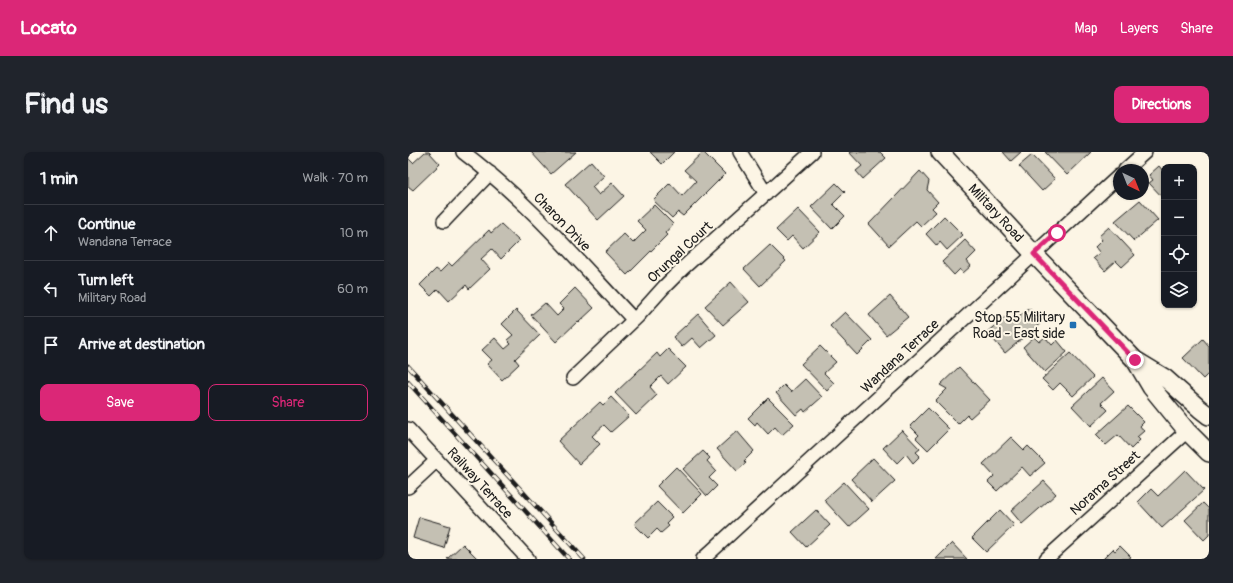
<!DOCTYPE html>
<meta charset="utf-8">
<style>
body{margin:0;font-family:Pangolin,sans-serif;background:#20242c;color:#f1f3f6}
.controls{position:absolute;right:12px;top:12px;display:grid;overflow:hidden;border-radius:8px;box-shadow:0 1px 3px #0004}
.controls button{width:36px;height:36px;display:grid;place-items:center;padding:0;border:0;border-bottom:1px solid #363941;background:#171b24;color:#f1f3f6;font:20px sans-serif}
.compass{position:absolute;left:705px;top:12px;width:36px;height:36px;border-radius:50%;background:#171b24;box-shadow:0 1px 3px #0004;rotate:137deg}
.stop{position:absolute;width:12px;height:12px;margin:-9px;border:3px solid #db2777;border-radius:50%;background:#fff}
.stop.end{background:#db2777;border-color:#fff;box-shadow:0 1px 4px #0008}
.list{margin:0;padding:0;list-style:none}
h2{display:flex;justify-content:space-between;align-items:center;height:52px;margin:0;padding:0 16px;font-size:17px}
h2 small{font-size:13px;font-weight:400;color:#9ea1a6}
.list li{display:grid;grid-template-columns:26px 1fr auto;gap:12px;align-items:center;box-sizing:border-box;height:56px;padding:0 16px;border-top:1px solid #363941}
.list b{display:block;font-size:15px;white-space:nowrap}
.list p{margin:0;font-size:13px;white-space:nowrap;color:#9ea1a6}
.list em{font-size:13px;font-style:normal;color:#9ea1a6}
.actions{display:flex;gap:8px;padding:12px 16px}
.actions a{flex:1;padding:9px 0;border:1px solid #db2777;border-radius:8px;text-align:center;font-size:14px;color:#db2777}
.actions .main{background:#db2777;color:#fff}
.icon{flex:none;width:22px;height:22px;fill:none;stroke:currentColor;stroke-width:2;stroke-linecap:round;stroke-linejoin:round}
.map{position:relative;flex:none;width:801px;height:407px;overflow:hidden;border-radius:8px}
header{display:flex;align-items:center;gap:24px;box-sizing:border-box;height:56px;padding:0 20px;background:#db2777;color:#fff}
header strong{font-size:19px}
nav{display:flex;gap:22px;margin-inline-start:auto;font-size:14px}
.intro{display:flex;align-items:center;justify-content:space-between;box-sizing:border-box;height:96px;padding:0 24px}
h1{margin:0;font-size:28px}
.button{padding:10px 18px;border-radius:8px;background:#db2777;color:#fff;font-size:14px;font-weight:700}
main{display:flex;gap:24px;padding:0 24px}
aside{flex:1;background:#171b24;border-radius:8px;box-shadow:0 1px 3px #0004}
.map>svg:first-child{display:block}
.building{fill:#c4c0b3;stroke:#1c1c1c}
.lines{fill:none;stroke-linecap:round;stroke-linejoin:round}
.minor-casing{stroke:#1c1c1c;stroke-width:16}
.tertiary-casing{stroke:#1c1c1c;stroke-width:20}
.minor{stroke:#fcf5e5;stroke-width:13}
.tertiary{stroke:#fcf5e5;stroke-width:17}
.rail-casing{stroke:#1c1c1c;stroke-width:4.5}
.rail{stroke:#fcf5e5;stroke-width:3;stroke-dasharray:9;stroke-linecap:butt}
.route{stroke:#db2777;stroke-width:5}
.poi-dot{fill:#1f6fb2;stroke:#fcf5e5;stroke-width:1.5}
.labels{text-anchor:middle;dominant-baseline:central;stroke-width:4;stroke-linejoin:round;paint-order:stroke}
.street-label{font-size:14px;fill:#1c1c1c;stroke:#fcf5e5}
.poi-label{font-size:14px;fill:#1c1c1c;stroke:#fcf5e5;text-anchor:end}
</style>
<header>
<strong>Locato</strong>
<nav><a>Map</a><a>Layers</a><a>Share</a></nav>
</header>
<div class="intro"><h1>Find us</h1><a class="button">Directions</a></div>
<main>
<aside>
<h2>1 min<small>Walk · 70 m</small></h2>
<ul class="list">
<li><svg class="icon" aria-label="ahead" viewBox="0 0 24 24"><path d="M12 20V5M6 11l6-6 6 6"/></svg><div><b>Continue</b><p>Wandana Terrace</p></div><em>10 m</em></li>
<li><svg class="icon" aria-label="left" viewBox="0 0 24 24"><path d="M17 20v-9H6M10 6l-5 5 5 5"/></svg><div><b>Turn left</b><p>Military Road</p></div><em>60 m</em></li>
<li><svg class="icon" aria-label="arrive" viewBox="0 0 24 24"><path d="M6 21V4h12l-3 4 3 4H6"/></svg><div><b>Arrive at destination</b></div></li>
</ul>
<div class="actions"><a class="main">Save</a><a>Share</a></div>
</aside>
<div class="map">
<svg width="801" height="407" viewBox="0 0 801 407">
<rect width="100%" height="100%" fill="#fcf5e5"/>
<filter id="ink" filterUnits="userSpaceOnUse"><feTurbulence type="fractalNoise" baseFrequency=".025" numOctaves="2"/><feDisplacementMap in="SourceGraphic" scale="8" xChannelSelector="R" yChannelSelector="G"/><feConvolveMatrix kernelMatrix="1 2 1 2 8 2 1 2 1" color-interpolation-filters="sRGB"/></filter>
<g filter="url(#ink)">
<path class="building" d="M 17,0 L 21,0 L 32,12 L 5,38 L 0,34 L 0,6 L 5,11 Z
M 123,0 L 168,0 L 143,22 Z
M 242,0 L 266,0 L 254,12 Z
M 295,0 L 317,22 L 275,64 L 270,60 L 264,66 L 245,48 L 262,31 L 274,44 L 288,29 L 276,18 Z
M 441,0 L 472,0 L 478,6 L 455,27 L 448,19 L 454,14 Z
M 595,0 L 613,0 L 603,9 Z
M 637,0 L 683,0 L 659,23 Z
M 624,3 L 647,27 L 634,39 L 611,14 Z
M 183,9 L 196,24 L 184,35 L 191,43 L 204,31 L 216,44 L 190,68 L 157,32 Z
M 751,14 L 756,20 L 756,47 L 741,31 L 745,28 L 741,23 Z
M 512,19 L 521,29 L 519,38 L 530,50 L 524,56 L 528,60 L 513,74 L 508,69 L 481,94 L 461,72 Z
M 428,31 L 437,40 L 425,52 L 437,64 L 424,77 L 403,55 Z
M 732,48 L 750,68 L 726,89 L 707,69 Z
M 246,53 L 265,72 L 257,81 L 259,83 L 219,123 L 197,100 L 216,82 L 225,91 L 238,78 L 229,69 Z
M 390,57 L 412,80 L 395,96 L 384,84 L 379,89 L 368,78 Z
M 536,64 L 555,83 L 539,98 L 532,90 L 529,94 L 518,82 Z
M 93,72 L 111,89 L 93,107 L 84,97 L 73,107 L 82,117 L 61,137 L 58,133 L 41,149 L 30,137 L 23,144 L 12,133 L 28,117 L 32,120 L 41,111 L 44,114 L 81,78 L 83,81 Z
M 701,75 L 727,103 L 714,115 L 708,109 L 697,119 L 685,106 L 692,101 L 687,95 L 694,88 L 691,84 Z
M 557,88 L 568,100 L 559,109 L 563,114 L 555,121 L 552,117 L 546,123 L 534,110 Z
M 362,93 L 378,109 L 352,134 L 336,117 Z
M 323,130 L 341,150 L 315,173 L 297,154 Z
M 167,136 L 186,156 L 171,170 L 170,169 L 148,190 L 123,163 L 137,151 L 149,164 L 156,157 L 151,152 Z
M 482,144 L 500,165 L 478,183 L 461,163 Z
M 621,156 L 634,170 L 597,201 L 579,180 L 597,165 L 603,172 Z
M 108,158 L 132,183 L 107,207 L 111,212 L 94,228 L 79,212 L 84,208 L 74,198 L 87,186 L 97,197 L 103,192 L 99,188 L 105,183 L 94,172 Z
M 437,160 L 464,188 L 449,203 L 422,174 Z
M 290,162 L 308,183 L 293,196 L 284,186 L 274,195 L 265,185 Z
M 626,185 L 631,190 L 637,185 L 644,193 L 649,188 L 659,200 L 637,220 L 615,195 Z
M 795,187 L 801,194 L 801,221 L 795,227 L 775,206 Z
M 412,194 L 428,210 L 416,221 L 426,231 L 419,239 L 393,212 Z
M 260,197 L 278,215 L 260,232 L 253,224 L 242,235 L 249,243 L 228,263 L 207,241 L 249,201 L 252,205 Z
M 662,201 L 685,225 L 665,244 L 652,231 L 645,238 L 634,227 Z
M 551,215 L 582,248 L 562,266 L 559,263 L 550,272 L 527,249 L 539,237 L 532,233 Z
M 694,226 L 706,239 L 693,251 L 700,258 L 683,274 L 664,254 Z
M 397,227 L 414,245 L 397,260 L 395,257 L 388,263 L 368,241 L 376,233 L 383,240 Z
M 203,245 L 221,264 L 203,280 L 196,273 L 184,284 L 192,292 L 171,312 L 150,289 L 192,250 L 195,253 Z
M 360,246 L 386,272 L 374,283 L 367,275 L 360,282 L 349,270 L 347,273 L 340,266 Z
M 720,254 L 736,270 L 732,274 L 736,279 L 729,285 L 732,288 L 723,297 L 710,283 L 698,293 L 688,283 Z
M 520,256 L 541,277 L 520,298 L 508,286 L 511,283 L 502,274 Z
M 494,278 L 512,297 L 508,300 L 512,304 L 505,311 L 498,302 L 489,311 L 475,296 Z
M 329,279 L 346,299 L 336,309 L 338,311 L 329,319 L 309,297 Z
M 603,285 L 616,298 L 620,294 L 637,311 L 622,324 L 614,315 L 589,339 L 580,330 L 586,324 L 575,312 Z
M 295,299 L 302,306 L 299,309 L 308,319 L 301,326 L 309,334 L 299,344 L 275,317 Z
M 465,306 L 487,329 L 464,350 L 443,327 Z
M 268,315 L 294,342 L 275,361 L 249,334 Z
M 777,318 L 796,338 L 754,376 L 730,350 L 743,337 L 750,344 Z
M 636,329 L 648,342 L 614,372 L 603,359 Z
M 436,330 L 461,357 L 441,375 L 416,348 Z
M 249,350 L 264,365 L 258,371 L 261,374 L 253,381 L 249,377 L 240,386 L 226,372 Z
M 795,351 L 801,357 L 801,383 L 796,388 L 777,368 Z
M 408,358 L 422,373 L 398,395 L 384,380 Z
M 592,358 L 606,373 L 578,400 L 564,386 Z
M 11,365 L 42,374 L 36,396 L 5,386 Z
M 544,391 L 559,407 L 528,407 Z
M 55,392 L 70,407 L 39,407 Z
M 712,394 L 723,405 L 720,407 L 695,407 L 705,397 L 707,399 Z"/>
<g class="lines">
<defs>
<path id="minor" d="M 55,0 C 119,48 171,110 226,168
M 332,0 L 358,42
M 717,18 L 737,0
M 36,69 L 82,21
M 165,226 L 230,164 L 256,135 L 275,116 L 404,0
M 0,277 L 120,407
M 0,335 L 29,308
M 295,407 L 711,24
M 638,407 L 779,279"/>
<path id="tertiary" d="M 532,0 L 626,102 L 727,208 L 743,235 L 779,279 L 801,301
M 729,209 L 757,226 L 792,257 L 801,264"/>
</defs>
<use href="#minor" class="minor-casing"/>
<use href="#tertiary" class="tertiary-casing"/>
<use href="#minor" class="minor"/>
<use href="#tertiary" class="tertiary"/>
<defs>
<path id="rail" d="M 0,214 L 176,407
M 0,230 L 161,407"/>
</defs>
<use href="#rail" class="rail-casing"/>
<use href="#rail" class="rail"/>
</g>
</g>
<g class="lines" filter="url(#ink)">
<path class="route" d="M 649,81 L 626,102 L 727,208"/>
</g>
<rect class="poi-dot" x="661" y="169" width="8" height="8" rx="2"/>
<g class="labels">
<g class="street-label">
<text transform="translate(588 61) rotate(47)">Military Road</text>
<text transform="translate(154 70) rotate(46)">Charon Drive</text>
<text transform="translate(272 100) rotate(-43)">Orungal Court</text>
<text transform="translate(492 204) rotate(-43)">Wandana Terrace</text>
<text transform="translate(72 331) rotate(48)">Railway Terrace</text>
<text transform="translate(697 331) rotate(-42)">Norama Street</text>
</g>
<g class="poi-label">
<text x="657" y="165">Stop 55 Military<tspan x="657" dy="16">Road - East side</tspan></text>
</g>
</g>
</svg>
<div class="controls">
<button>+</button>
<button>−</button>
<button><svg class="icon" aria-label="locate" viewBox="0 0 24 24"><circle cx="12" cy="12" r="6"/><path d="M12 2v4M12 18v4M2 12h4M18 12h4"/></svg></button>
<button><svg class="icon" aria-label="layers" viewBox="0 0 24 24"><path d="M12 4l9 5-9 5-9-5zM3 14l9 5 9-5"/></svg></button>
</div>
<svg class="compass" viewBox="-18 -18 36 36"><path d="M0-13l5 13h-10z" fill="#e53935"/><path d="M0 13l5-13h-10z" fill="#9ea1a6"/></svg>
<div class="stop" style="left:649px;top:81px"></div>
<div class="stop end" style="left:727px;top:208px"></div>
</div>
</main>
